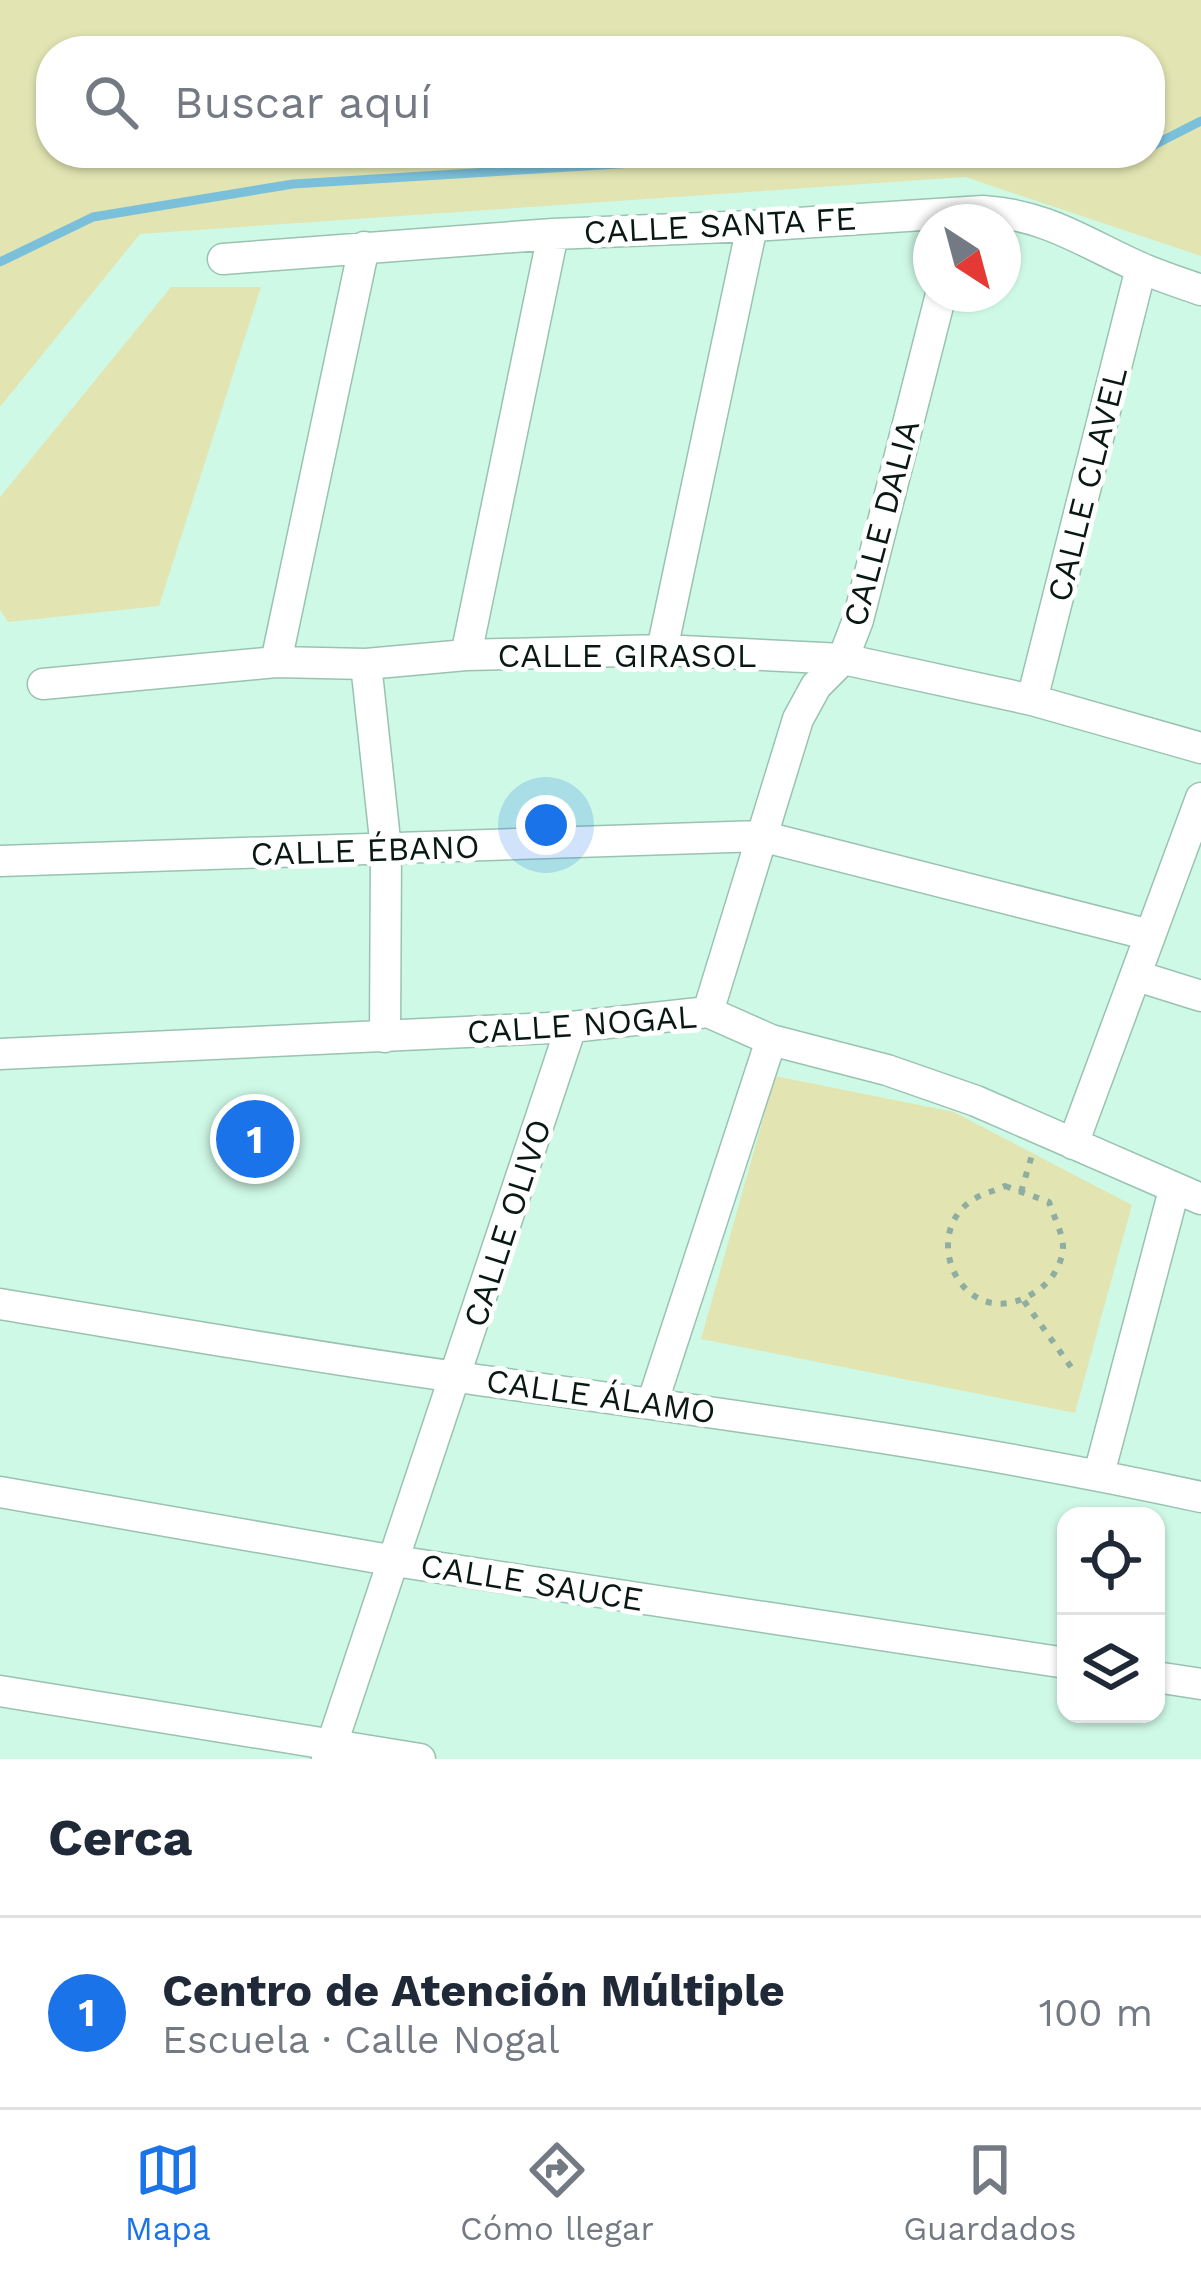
<!DOCTYPE html>
<html lang="es">
<meta charset="utf-8">
<style>
body{margin:0;font-family:"Work Sans",sans-serif;background:#f6f6f7;color:#1f2937}
.controls{position:absolute;right:36px;bottom:36px;display:grid;overflow:hidden;border-radius:24px;box-shadow:0 3px 9px #0004}
.controls button{width:108px;height:108px;display:grid;place-items:center;padding:0;border:0;border-bottom:3px solid #e0e1e3;background:#fff;color:#1f2937;font:60px sans-serif}
.compass{position:absolute;left:913px;top:204px;width:108px;height:108px;border-radius:50%;background:#fff;box-shadow:0 3px 9px #0004;rotate:144deg}
.you{position:absolute;left:546px;top:825px;width:42px;height:42px;margin:-30px;border:9px solid #fff;border-radius:50%;background:#1a73e8;box-shadow:0 0 0 18px #1a73e833}
.badge{display:grid;place-items:center;width:78px;height:78px;border-radius:50%;background:#1a73e8;color:#fff;font-size:39px;font-weight:700}
.pin{position:absolute;translate:-50% -50%;border:6px solid #fff;box-shadow:0 3px 12px #0006}
.list{margin:0;padding:0;list-style:none}
h2{display:flex;justify-content:space-between;align-items:center;height:156px;margin:0;padding:0 48px;font-size:51px}
h2 small{font-size:39px;font-weight:400;color:#747a83}
.list li{display:grid;grid-template-columns:78px 1fr auto;gap:36px;align-items:center;box-sizing:border-box;height:192px;padding:0 48px;border-top:3px solid #e0e1e3}
.list b{display:block;font-size:45px;white-space:nowrap}
.list p{margin:0;font-size:39px;white-space:nowrap;color:#747a83}
.list em{font-size:39px;font-style:normal;color:#747a83}
.icon{flex:none;width:66px;height:66px;fill:none;stroke:currentColor;stroke-width:2;stroke-linecap:round;stroke-linejoin:round}
.map{position:relative;flex:none;width:1201px;height:1759px;overflow:hidden}
.search{position:absolute;background:#fff;box-shadow:0 3px 9px #0004;left:36px;right:36px;top:36px;height:132px;display:flex;align-items:center;gap:30px;box-sizing:border-box;padding:0 42px;border-radius:48px;color:#747a83;font-size:45px}
.sheet{height:348px;background:#fff}
nav{display:flex;justify-content:space-around;align-items:center;box-sizing:border-box;height:168px;border-top:3px solid #e0e1e3;background:#fff;font-size:33px;color:#747a83}
nav a{display:grid;justify-items:center;gap:6px}
nav .on{color:#1a73e8}
.map>svg:first-child{display:block}
.green{fill:#e2e5b2;fill-rule:evenodd}
.lines{fill:none;stroke-linecap:round;stroke-linejoin:round}
.stream{stroke:#7bc0db;stroke-width:9}
.minor-casing{stroke:#9ac2b1;stroke-width:33}
.path{stroke:#8daea0;stroke-width:6;stroke-dasharray:6 9;stroke-linecap:butt}
.minor{stroke:#fff;stroke-width:30}
.labels{text-anchor:middle;dominant-baseline:central;stroke-width:10;stroke-linejoin:round;paint-order:stroke}
.street-label{font-size:33px;fill:#091812;stroke:#fff}
</style>
<div class="map">
<svg width="1201" height="1759" viewBox="0 0 1201 1759">
<rect width="100%" height="100%" fill="#cff9e7"/>
<path class="green" d="M 0,0 L 1201,0 L 1201,256 L 965,177 L 140,234 L 0,407 ZM 51,51 L 1150,51 L 1150,153 L 51,153 Z
M 171,287 L 261,287 L 159,606 L 8,622 L 0,610 L 0,497 Z
M 775,1076 L 954,1112 L 1132,1205 L 1075,1413 L 701,1339 Z"/>
<g class="lines">
<path class="stream" d="M 1150,147 L 1201,121
M 905,153 L 1028,161 L 1125,159 L 1137,153
M 0,262 L 93,217 L 293,184 L 797,153"/>
<defs>
<path id="minor" d="M 223,259 L 553,234 L 752,226 L 983,211 C 1047,215 1083,242 1139,267 C 1159,276 1181,283 1201,290
M 662,650 L 752,226
M 466,655 L 553,234
M 276,662 L 364,247
M 366,664 L 386,849 L 385,1037
M 43,684 L 276,662 L 366,664 L 466,655 L 662,650 L 843,659 L 1032,700 L 1201,748
M 1032,700 L 1141,268
M 0,861 L 761,836 L 1150,935
M 1137,976 L 1201,996
M 708,1012 L 798,719 L 816,686 L 843,659 L 858,620 L 941,294
M 0,1054 L 571,1027 L 708,1012 L 771,1040 L 887,1070 L 976,1101 L 1201,1199
M 1073,1144 L 1201,798
M 0,1304 C 152,1329 304,1356 457,1377 C 706,1412 955,1443 1201,1497
M 653,1401 L 771,1040
M 1099,1474 L 1174,1190
M 0,1492 L 395,1561 L 1066,1663
M 1156,1677 L 1201,1684
M 0,1691 L 420,1759
M 327,1759 L 571,1027"/>
</defs>
<use href="#minor" class="minor-casing"/>
<path class="path" d="M 1005,1186 L 1049,1202 C 1053,1215 1063,1233 1063,1247 C 1063,1261 1053,1279 1042,1287 C 970,1344 915,1240 971,1201 C 980,1194 995,1191 1005,1186 Z
M 1021,1192 L 1032,1155
M 1024,1301 L 1071,1367"/>
<use href="#minor" class="minor"/>
</g>
<g class="labels">
<g class="street-label">
<text transform="translate(720 225) rotate(-3)">CALLE SANTA FE</text>
<text transform="translate(1087 484) rotate(-76)">CALLE CLAVEL</text>
<text transform="translate(881 523) rotate(-75)">CALLE DALIA</text>
<text x="627" y="655">CALLE GIRASOL</text>
<text transform="translate(365 850) rotate(-2)">CALLE ÉBANO</text>
<text transform="translate(582 1024) rotate(-4)">CALLE NOGAL</text>
<text transform="translate(507 1223) rotate(-72)">CALLE OLIVO</text>
<text transform="translate(601 1396) rotate(8)">CALLE ÁLAMO</text>
<text transform="translate(532 1582) rotate(9)">CALLE SAUCE</text>
</g>
</g>
</svg>
<div class="controls">
<button><svg class="icon" aria-label="locate" viewBox="0 0 24 24"><circle cx="12" cy="12" r="6"/><path d="M12 2v4M12 18v4M2 12h4M18 12h4"/></svg></button>
<button><svg class="icon" aria-label="layers" viewBox="0 0 24 24"><path d="M12 4l9 5-9 5-9-5zM3 14l9 5 9-5"/></svg></button>
</div>
<svg class="compass" viewBox="-18 -18 36 36"><path d="M0-13l5 13h-10z" fill="#e53935"/><path d="M0 13l5-13h-10z" fill="#747a83"/></svg>
<div class="you"></div>
<div class="pin badge" style="left:255px;top:1139px">1</div>
<div class="search"><svg class="icon" aria-label="search" viewBox="0 0 24 24"><circle cx="10" cy="10" r="6"/><path d="M15 15l6 6"/></svg>Buscar aquí</div>
</div>
<section class="sheet">
<h2>Cerca<small></small></h2>
<ul class="list">
<li><span class="badge">1</span><div><b>Centro de Atención Múltiple</b><p>Escuela · Calle Nogal</p></div><em>100 m</em></li>
</ul>
</section>
<nav>
<a class="on"><svg class="icon" aria-label="map" viewBox="0 0 24 24"><path d="M3 6l6-2 6 2 6-2v14l-6 2-6-2-6 2zM9 4v14M15 6v14"/></svg>Mapa</a>
<a><svg class="icon" aria-label="directions" viewBox="0 0 24 24"><path d="M12 3l9 9-9 9-9-9zM9 14v-3h6M13 9l2 2-2 2"/></svg>Cómo llegar</a>
<a><svg class="icon" aria-label="saved" viewBox="0 0 24 24"><path d="M7 4h10v16l-5-4-5 4z"/></svg>Guardados</a>
</nav>
